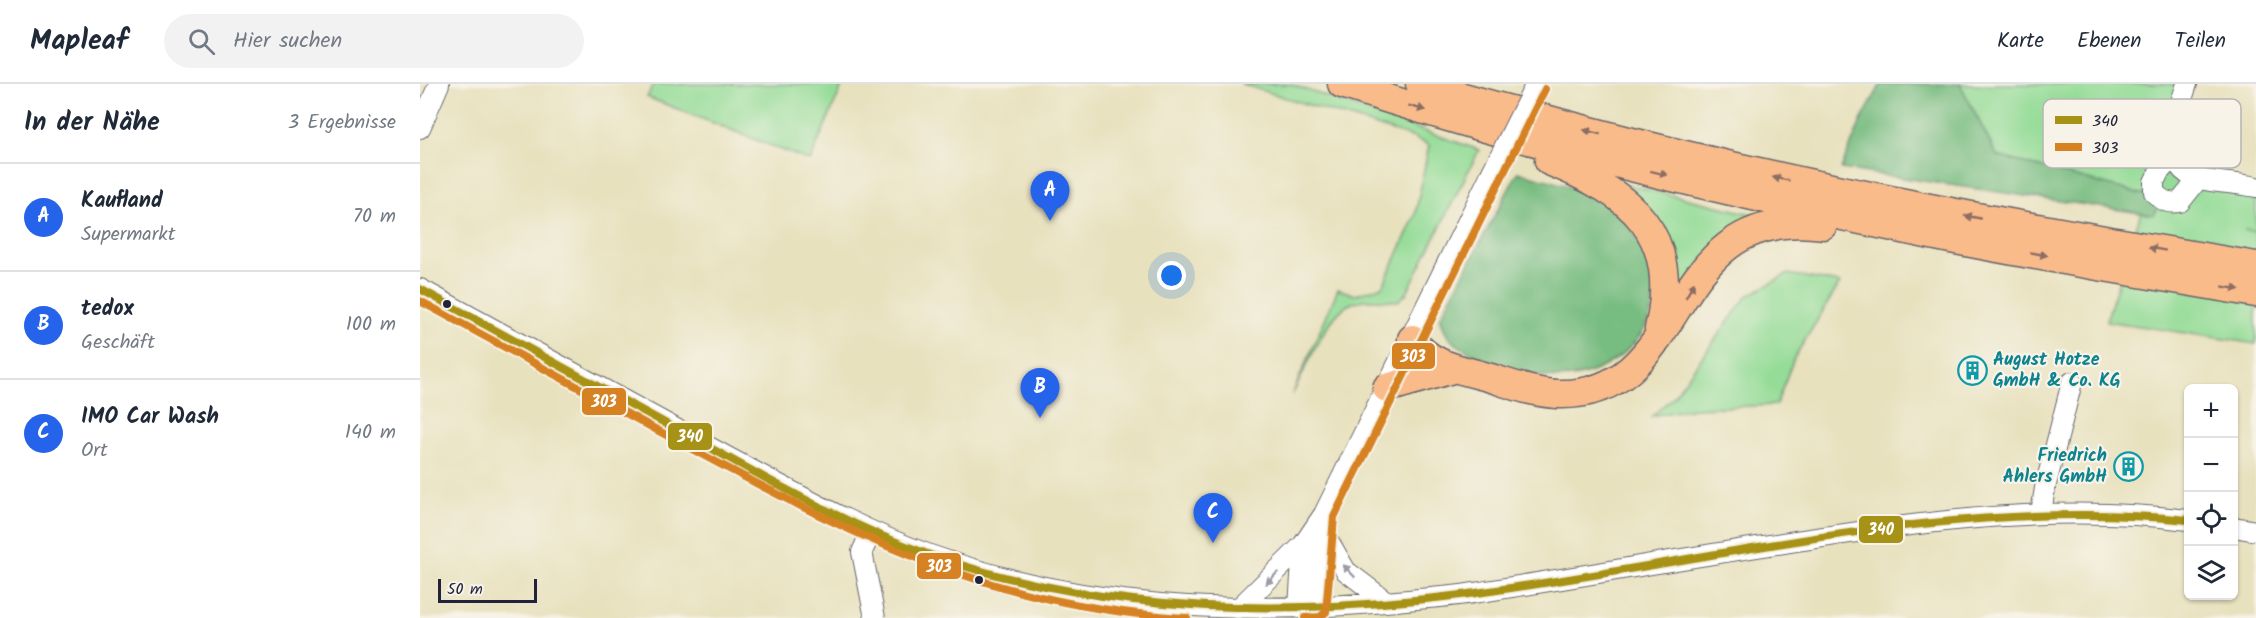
<!DOCTYPE html>
<html lang="de">
<meta charset="utf-8">
<style>
body{margin:0;font-family:Kalam,sans-serif;background:#f2f2f3;color:#1f2937}
.controls{position:absolute;right:18px;bottom:18px;display:grid;overflow:hidden;border-radius:9px;box-shadow:0 2px 4px #0004}
.controls button{width:54px;height:54px;display:grid;place-items:center;padding:0;border:0;border-bottom:2px solid #e0e1e3;background:#fff;color:#1f2937;font:30px sans-serif}
.scale{position:absolute;left:18px;bottom:15px;width:99px;box-sizing:border-box;padding-left:6px;border:3px solid #22223b;border-top:0;font-size:16px;line-height:21px;white-space:nowrap;color:#22223b;-webkit-text-stroke:4px #f7f3e8;paint-order:stroke}
.you{position:absolute;left:752px;top:192px;width:21px;height:21px;margin:-15px;border:4px solid #fff;border-radius:50%;background:#1a73e8;box-shadow:0 0 0 9px #1a73e833}
.badge{display:grid;place-items:center;width:39px;height:39px;border-radius:50%;background:#2563eb;color:#fff;font-size:20px;font-weight:700}
.pin{position:absolute;translate:-50% -50px;filter:drop-shadow(0 2px 3px #0008)}
.pin::after{content:'';position:absolute;top:32px;width:21px;height:18px;background:inherit;clip-path:polygon(0 0,100% 0,50% 100%)}
.list{margin:0;padding:0;list-style:none}
h2{display:flex;justify-content:space-between;align-items:center;height:78px;margin:0;padding:0 24px;font-size:26px}
h2 small{font-size:20px;font-weight:400;color:#747a83}
.list li{display:grid;grid-template-columns:39px 1fr auto;gap:18px;align-items:center;box-sizing:border-box;height:108px;padding:0 24px;border-top:2px solid #e0e1e3}
.list b{display:block;font-size:22px;white-space:nowrap}
.list p{margin:0;font-size:20px;white-space:nowrap;color:#747a83}
.list em{font-size:20px;font-style:normal;color:#747a83}
.icon{flex:none;width:33px;height:33px;fill:none;stroke:currentColor;stroke-width:2;stroke-linecap:round;stroke-linejoin:round}
.map{position:relative;flex:none;width:1836px;height:534px;overflow:hidden}
header{display:flex;align-items:center;gap:36px;box-sizing:border-box;height:84px;padding:0 30px;background:#fff;border-bottom:2px solid #e0e1e3}
header strong{font-size:28px}
nav{display:flex;gap:33px;margin-inline-start:auto;font-size:21px}
.search{width:420px;height:54px;background:#f2f2f3;display:flex;align-items:center;gap:15px;box-sizing:border-box;padding:0 21px;border-radius:33px;color:#747a83;font-size:22px}
main{display:flex}
aside{flex:1;background:#fff}
.map>svg:first-child{display:block}
.green{fill:#94dc97;stroke:#5b7f69;stroke-width:1.5}
.forest{fill:#77bc80;stroke:#4c6f5e;stroke-width:1.5}
.lines{fill:none;stroke-linecap:round;stroke-linejoin:round}
.minor-casing{stroke:#676569;stroke-width:22}
.highway-casing{stroke:#676569;stroke-width:31}
.minor{stroke:#fff;stroke-width:20}
.highway{stroke:#fabb8b;stroke-width:28}
.minor-bridge-casing{stroke:#676569;stroke-width:22;stroke-linecap:butt}
.minor-bridge{stroke:#fff;stroke-width:20}
.bus-1-casing{stroke:#f7f3e8;stroke-width:12}
.bus-2-casing{stroke:#f7f3e8;stroke-width:12}
.bus-1{stroke:#a79218;stroke-width:8}
.bus-2{stroke:#d78222;stroke-width:8}
.oneway{fill:#8e6e63}
.oneway2{fill:#9c9ca7}
.bus-dot{fill:#22223b;stroke:#f7f3e8;stroke-width:2}
.labels{text-anchor:middle;dominant-baseline:central;stroke-width:4.5;stroke-linejoin:round;paint-order:stroke}
.culture-label{font-size:18px;font-weight:bold;fill:#0d838f;stroke:#f7f3e8;text-anchor:start}
.key{fill:#f7f3e8;stroke:#b7b4b4;stroke-width:1.5}
.key-label{font-size:16px;fill:#22223b}
.line-badge{stroke:#f7f3e8;stroke-width:2}
.badge-label{font-size:16px;text-anchor:middle;font-weight:bold;fill:#fff}
</style>
<header>
<strong>Mapleaf</strong>
<div class="search"><svg class="icon" aria-label="search" viewBox="0 0 24 24"><circle cx="10" cy="10" r="6"/><path d="M15 15l6 6"/></svg>Hier suchen</div>
<nav><a>Karte</a><a>Ebenen</a><a>Teilen</a></nav>
</header>
<main>
<aside>
<h2>In der Nähe<small>3 Ergebnisse</small></h2>
<ul class="list">
<li><span class="badge">A</span><div><b>Kaufland</b><p>Supermarkt</p></div><em>70 m</em></li>
<li><span class="badge">B</span><div><b>tedox</b><p>Geschäft</p></div><em>100 m</em></li>
<li><span class="badge">C</span><div><b>IMO Car Wash</b><p>Ort</p></div><em>140 m</em></li>
</ul>
</aside>
<div class="map">
<svg width="1836" height="534" viewBox="0 0 1836 534">
<rect width="100%" height="100%" fill="#f7f3e8"/>
<filter id="ink" filterUnits="userSpaceOnUse"><feTurbulence type="fractalNoise" baseFrequency=".0167" numOctaves="2"/><feDisplacementMap in="SourceGraphic" scale="12" xChannelSelector="R" yChannelSelector="G"/><feConvolveMatrix kernelMatrix="1 2 1 2 8 2 1 2 1" color-interpolation-filters="sRGB"/></filter>
<filter id="wash" filterUnits="userSpaceOnUse"><feTurbulence type="fractalNoise" baseFrequency=".008" numOctaves="4" result="noise"/><feDisplacementMap in="SourceGraphic" scale="24" xChannelSelector="R" yChannelSelector="G"/><feGaussianBlur stdDeviation="1.35" result="paint"/><feColorMatrix in="noise" values="0 0 0 0 0 0 0 0 0 0 0 0 0 0 0 0 0 1.4 0 .05"/><feComposite in="paint" operator="in"/></filter>
<g filter="url(#wash)">
<rect width="100%" height="100%" fill="#e8e1be"/>
<path class="green" d="M 234,0 L 423,0 L 390,77 L 227,13 Z
M 821,0 L 870,0 L 1059,66 L 986,210 L 978,217 C 963,216 942,213 928,221 C 905,234 885,288 872,311 L 918,205 L 935,211 L 963,202 L 995,132 L 1009,61 L 992,53 Z
M 1540,0 L 1767,0 L 1754,41 L 1765,87 L 1836,107 L 1836,147 L 1824,146 L 1836,148 L 1836,260 L 1686,237 L 1721,129 L 1734,130 L 1740,115 L 1577,72 Z
M 1200,99 L 1344,133 L 1257,215 Z
M 1368,190 L 1420,199 L 1374,274 L 1356,321 L 1274,324 L 1232,332 L 1253,313 L 1327,212 Z"/>
<path class="forest" d="M 1461,0 L 1540,0 L 1577,72 L 1740,115 L 1734,131 L 1421,85 L 1441,37 Z
M 1098,88 C 1126,96 1159,102 1183,119 C 1250,166 1255,253 1174,287 C 1145,300 1106,291 1077,280 C 1061,274 1041,266 1029,254 C 1025,250 1023,240 1020,234 Z"/>
</g>
<g filter="url(#ink)">
<g class="lines">
<defs>
<path id="minor" d="M 1767,0 C 1758,28 1735,84 1780,95 C 1798,99 1818,99 1836,103
M 0,44 L 19,0
M 1754,72 L 1739,88 L 1734,98 L 1734,108 C 1742,117 1748,120 1760,118 L 1779,94
M 0,205 C 103,261 206,318 309,374 C 375,409 440,446 510,471 C 663,525 816,532 977,517 C 1004,514 1032,513 1060,508 C 1170,491 1280,471 1390,455 C 1515,436 1642,420 1768,436
M 1621,429 L 1625,404 L 1652,298
M 1814,443 L 1836,447
M 902,446 L 926,487 L 967,518
M 451,448 L 442,468 L 455,534
M 897,523 L 902,445
M 879,524 L 883,461
M 818,525 L 883,461 L 904,430 L 1070,92"/>
<path id="highway" d="M 922,0 C 1110,62 1303,107 1497,148 C 1609,172 1723,189 1836,209
M 1000,0 C 1055,18 1111,31 1166,46 C 1388,105 1610,144 1836,182
M 1129,77 C 1212,110 1261,149 1239,245
M 992,255 C 1010,283 1042,285 1071,294 C 1093,301 1114,309 1137,310 C 1274,315 1240,119 1403,141
M 967,304 L 1032,285"/>
</defs>
<use href="#minor" class="minor-casing"/>
<use href="#highway" class="highway-casing"/>
<use href="#minor" class="minor"/>
<use href="#highway" class="highway"/>
<defs>
<path id="minor-bridge" d="M 1070,92 L 1116,0"/>
</defs>
<use href="#minor-bridge" class="minor-bridge-casing"/>
<use href="#minor-bridge" class="minor-bridge"/>
<defs>
<path id="bus-1" d="M 0,205 C 95,257 190,309 285,361 C 358,401 431,443 510,471 C 680,530 864,533 1041,511 C 1283,480 1522,412 1768,436"/>
<path id="bus-2" d="M 0,217 C 86,264 172,311 259,358 C 429,450 569,523 767,534
M 885,534 L 900,533 L 906,528 L 914,433 L 1125,5"/>
</defs>
<use href="#bus-1" class="bus-1-casing"/>
<use href="#bus-2" class="bus-2-casing"/>
<use href="#bus-1" class="bus-1"/>
<use href="#bus-2" class="bus-2"/>
</g>
<defs><path id="oneway-solid" d="M-6-.8H1V-3.2L6.5 0L1 3.2V.8H-6Z" transform="scale(1.5)"/></defs>
<g class="oneway">
<use href="#oneway-solid" transform="translate(997 24) rotate(17)"/>
<use href="#oneway-solid" transform="translate(1172 48) rotate(-165)"/>
<use href="#oneway-solid" transform="translate(1239 89) rotate(14)"/>
<use href="#oneway-solid" transform="translate(1361 95) rotate(-168)"/>
<use href="#oneway-solid" transform="translate(1553 133) rotate(-169)"/>
<use href="#oneway-solid" transform="translate(1737 165) rotate(-170)"/>
<use href="#oneway-solid" transform="translate(1619 170) rotate(10)"/>
<use href="#oneway-solid" transform="translate(1811 204) rotate(10)"/>
<use href="#oneway-solid" transform="translate(1270 206) rotate(-61)"/>
</g>
<g class="oneway2">
<use href="#oneway-solid" transform="translate(929 487) rotate(-134)"/>
<use href="#oneway-solid" transform="translate(852 494) rotate(134)"/>
</g>
</g>
<defs>
<symbol id="building-ring" viewBox="-11 -11 22 22"><circle r="9.5" fill="#f7f3e8" stroke="#0f9aa8" stroke-width="1.5"/><path d="M-4-6H4V6H1V3H-1V6H-4ZM-2.5-4.3h1.7v1.8h-1.7ZM.8-4.3h1.7v1.8H.8ZM-2.5-1h1.7V.8h-1.7ZM.8-1h1.7V.8H.8Z" fill="#0f9aa8"/></symbol>
</defs>
<g fill-rule="evenodd">
<use href="#building-ring" x="1536" y="270" width="33" height="33"/>
<use href="#building-ring" x="1692" y="366" width="33" height="33"/>
</g>
<g class="bus-dot">
<circle cx="27" cy="220" r="5"/>
<circle cx="559" cy="496" r="5"/>
</g>
<g class="labels">
<g class="culture-label">
<text x="1573" y="276">August Hotze<tspan x="1573" dy="21">GmbH &amp; Co. KG</tspan></text>
<text x="1687" y="372" text-anchor="end">Friedrich<tspan x="1687" dy="21">Ahlers GmbH</tspan></text>
</g>
</g>
<rect x="1623" y="15" width="198" height="69" rx="9" class="key"/>
<rect x="1635" y="32" width="27" height="8" fill="#a79218"/>
<rect x="1635" y="59" width="27" height="8" fill="#d78222"/>
<g class="key-label">
<text x="1672" y="42">340</text>
<text x="1672" y="69">303</text>
</g>
<g class="line-badge">
<rect x="971" y="258" width="45" height="28" rx="6" fill="#d78222"/>
<rect x="161" y="303" width="46" height="29" rx="6" fill="#d78222"/>
<rect x="247" y="338" width="46" height="29" rx="6" fill="#a79218"/>
<rect x="1438" y="431" width="46" height="29" rx="6" fill="#a79218"/>
<rect x="496" y="468" width="46" height="28" rx="6" fill="#d78222"/>
</g>
<g class="badge-label">
<text x="993" y="278">303</text>
<text x="184" y="323">303</text>
<text x="270" y="358">340</text>
<text x="1461" y="451">340</text>
<text x="519" y="488">303</text>
</g>
</svg>
<div class="controls">
<button>+</button>
<button>−</button>
<button><svg class="icon" aria-label="locate" viewBox="0 0 24 24"><circle cx="12" cy="12" r="6"/><path d="M12 2v4M12 18v4M2 12h4M18 12h4"/></svg></button>
<button><svg class="icon" aria-label="layers" viewBox="0 0 24 24"><path d="M12 4l9 5-9 5-9-5zM3 14l9 5 9-5"/></svg></button>
</div>
<div class="scale">50 m</div>
<div class="you"></div>
<div class="pin badge" style="left:630px;top:137px">A</div>
<div class="pin badge" style="left:620px;top:334px">B</div>
<div class="pin badge" style="left:793px;top:459px">C</div>
</div>
</main>
